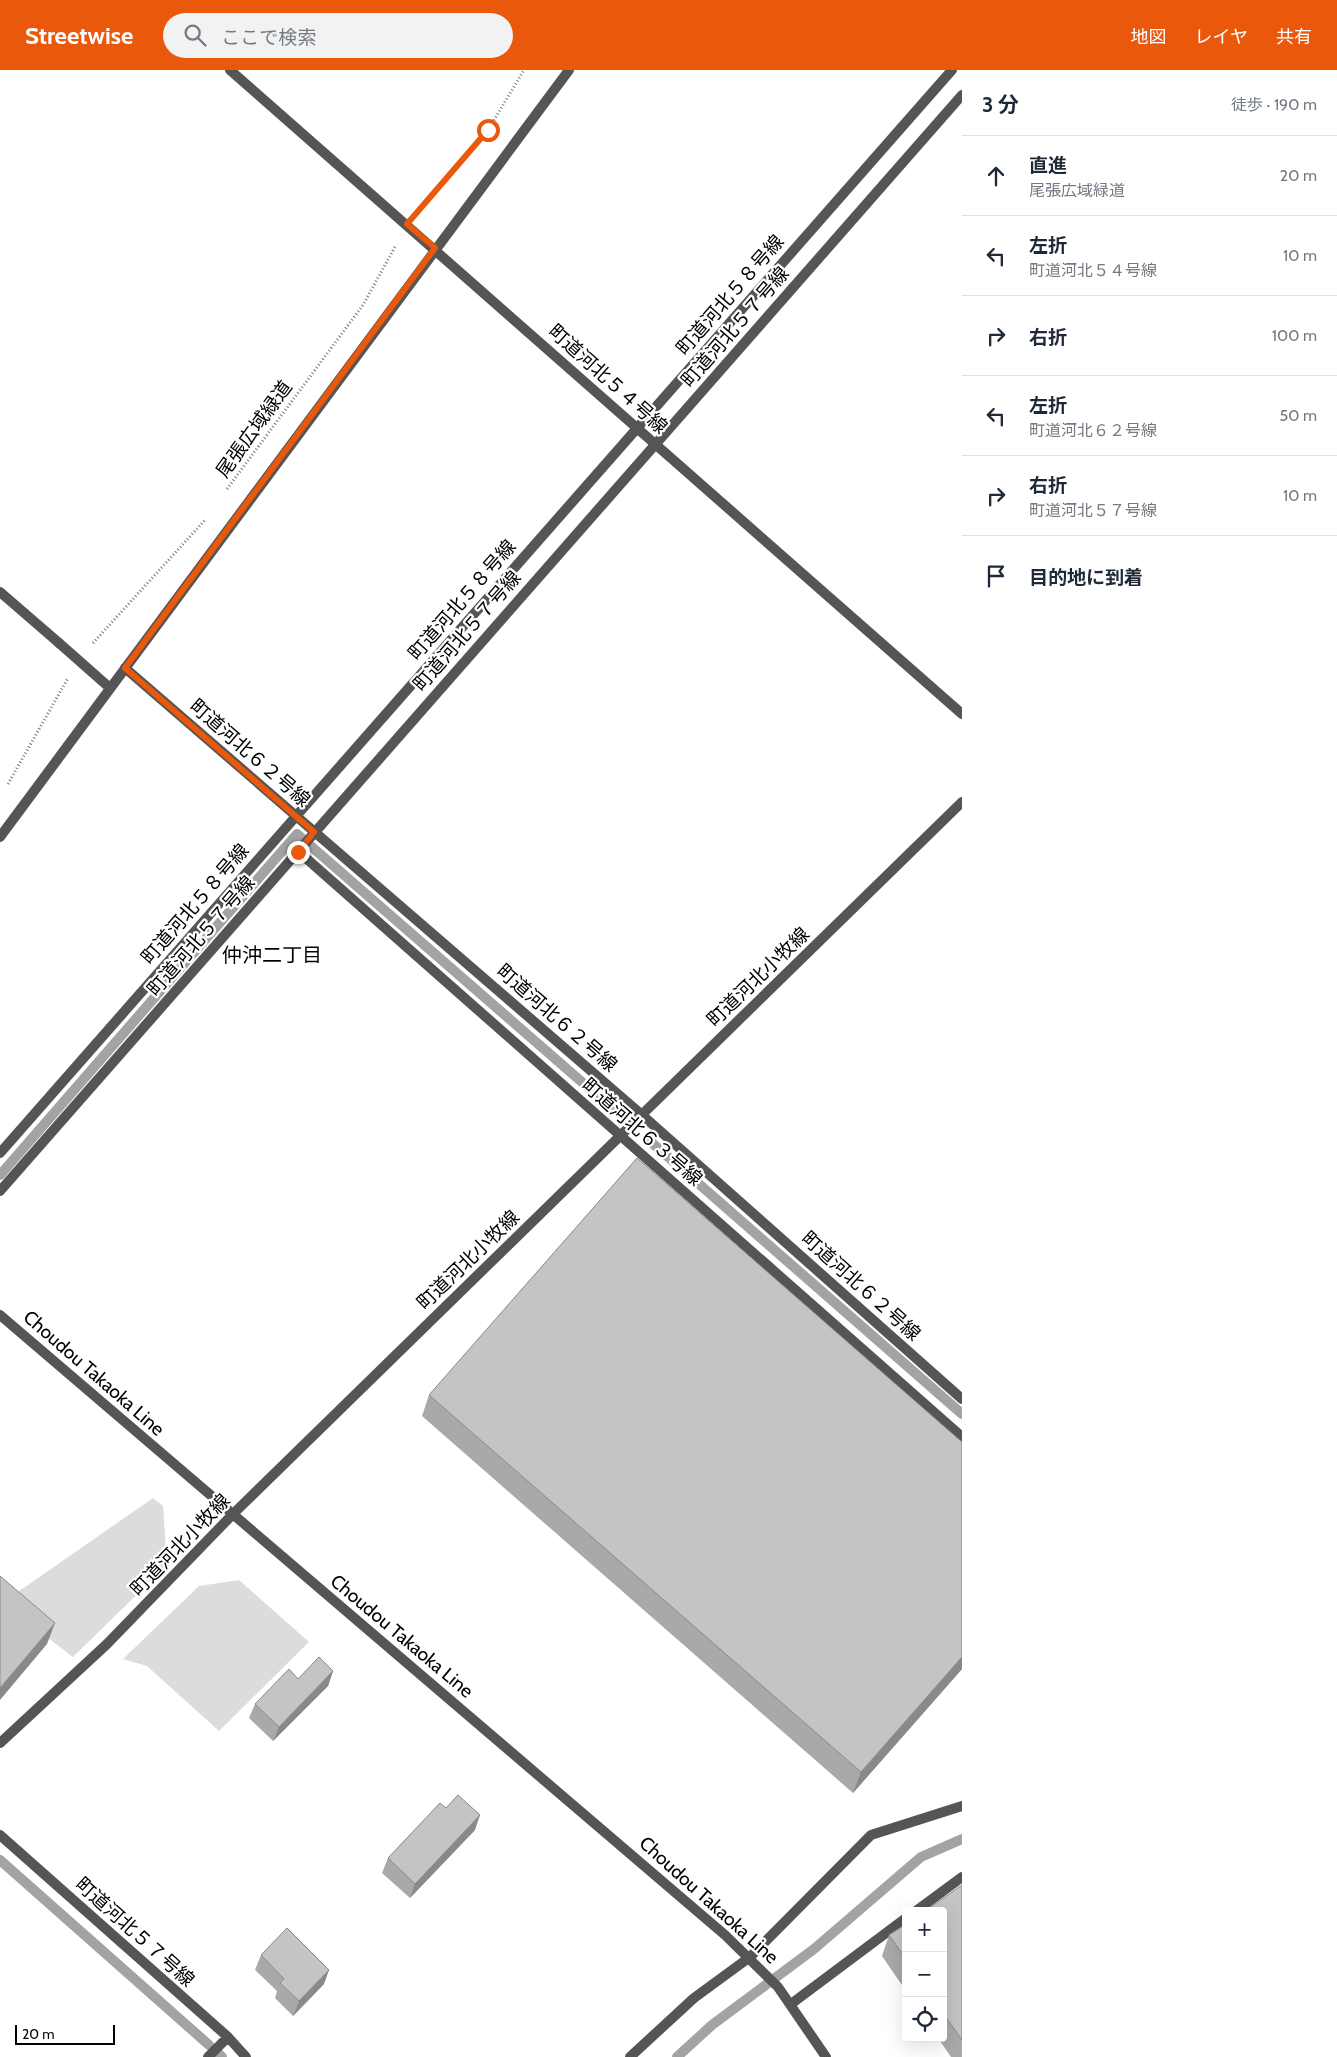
<!DOCTYPE html>
<html lang="ja">
<meta charset="utf-8">
<style>
body{margin:0;font-family:Cabin,"Noto Sans JP",sans-serif;background:#f2f2f3;color:#1f2937}
.controls{position:absolute;right:15px;bottom:15px;display:grid;overflow:hidden;border-radius:5px;box-shadow:0 5px 20px #0002}
.controls button{width:45px;height:45px;display:grid;place-items:center;padding:0;border:0;border-bottom:1px solid #e0e1e3;background:#fff;color:#1f2937;font:25px sans-serif}
.scale{position:absolute;left:15px;bottom:12px;width:100px;box-sizing:border-box;padding-left:5px;border:2px solid #000;border-top:0;font-size:14px;line-height:18px;white-space:nowrap;color:#000;-webkit-text-stroke:4px #fff;paint-order:stroke}
.stop{position:absolute;width:15px;height:15px;margin:-11px;border:4px solid #ea580c;border-radius:50%;background:#fff}
.stop.end{background:#ea580c;border-color:#fff;box-shadow:0 1px 5px #0008}
.list{margin:0;padding:0;list-style:none}
h2{display:flex;justify-content:space-between;align-items:center;height:65px;margin:0;padding:0 20px;font-size:21px}
h2 small{font-size:16px;font-weight:400;color:#747a83}
.list li{display:grid;grid-template-columns:32px 1fr auto;gap:15px;align-items:center;box-sizing:border-box;height:80px;padding:0 20px;border-top:1px solid #e0e1e3}
.list b{display:block;font-size:19px;white-space:nowrap}
.list p{margin:0;font-size:16px;white-space:nowrap;color:#747a83}
.list em{font-size:16px;font-style:normal;color:#747a83}
.icon{flex:none;width:28px;height:28px;fill:none;stroke:currentColor;stroke-width:2;stroke-linecap:round;stroke-linejoin:round}
.map{position:relative;flex:none;width:962px;height:1987px;overflow:hidden}
header{display:flex;align-items:center;gap:30px;box-sizing:border-box;height:70px;padding:0 25px;background:#ea580c;color:#fff}
header strong{font-size:24px}
nav{display:flex;gap:28px;margin-inline-start:auto;font-size:18px}
.search{width:350px;height:45px;background:#f2f2f3;display:flex;align-items:center;gap:12px;box-sizing:border-box;padding:0 18px;border-radius:28px;color:#747a83;font-size:19px}
main{display:flex}
aside{flex:1;background:#fff}
.map>svg:first-child{display:block}
.green{fill:#dcdcdc}
.lines{fill:none;stroke-linecap:round;stroke-linejoin:round}
.stream{stroke:#a3a3a3;stroke-width:10}
.path{stroke:#777;stroke-width:3;stroke-dasharray:1 2.5;stroke-linecap:butt}
.service{stroke:#555;stroke-width:10}
.minor{stroke:#555;stroke-width:10}
.tertiary{stroke:#555;stroke-width:10}
.wall{fill:#a9a9a9}
.shaded-wall{fill:#898989}
.building{fill:#c4c4c4;stroke:#898989}
.route{stroke:#ea580c;stroke-width:6}
.labels{text-anchor:middle;dominant-baseline:central;stroke-width:4.5;stroke-linejoin:round;paint-order:stroke}
.street-label{font-size:19px;fill:#000;stroke:#fff}
.neighbourhood-label{font-size:20px;fill:#000;stroke:#fff}
</style>
<header>
<strong>Streetwise</strong>
<div class="search"><svg class="icon" aria-label="search" viewBox="0 0 24 24"><circle cx="10" cy="10" r="6"/><path d="M15 15l6 6"/></svg>ここで検索</div>
<nav><a>地図</a><a>レイヤ</a><a>共有</a></nav>
</header>
<main>
<div class="map">
<svg width="962" height="1987" viewBox="0 0 962 1987">
<rect width="100%" height="100%" fill="#fff"/>
<path class="green" d="M 153,1428 L 163,1436 L 167,1495 L 73,1587 L 2,1533 Z
M 239,1510 L 309,1572 L 219,1661 L 147,1596 L 123,1589 L 199,1516 Z"/>
<g class="lines">
<path class="stream" d="M 651,1072 L 962,1344
M 0,1105 L 297,764 L 614,1040
M 0,1790 L 209,1975
M 220,1985 L 222,1987
M 677,1987 L 712,1955 L 814,1879 L 921,1787 L 962,1769"/>
<path class="path" d="M 420,139 L 488,60 L 524,0
M 227,419 L 363,235 L 396,175
M 93,573 L 205,450
M 8,714 L 68,608"/>
<path class="service" d="M 59,573 L 110,618
M 0,767 L 569,0"/>
<path class="minor" d="M 230,0 L 962,644
M 0,522 L 59,573
M 125,598 L 642,1045 L 962,1329
M 299,782 L 962,1367
M 0,1083 L 952,0
M 0,1121 L 962,25
M 0,1765 L 228,1967 L 246,1987
M 916,1841 L 962,1807
M 791,1934 L 906,1848
M 208,1987 L 228,1967
M 630,1987 L 694,1928 L 750,1887 L 871,1765 L 962,1736"/>
<path class="tertiary" d="M 0,1245 L 725,1865 L 778,1917 L 826,1987
M 0,1673 L 107,1574 L 233,1444 L 962,732"/>
</g>
<path class="wall" d="M 429,1325 L 962,1372 L 962,1599 L 853,1723 L 422,1346 Z
M 333,1601 L 328,1616 L 273,1671 L 249,1648 L 255,1634 L 298,1609 Z
M 475,1760 L 410,1828 L 382,1803 L 388,1788 Z
M 962,1815 L 962,1987 L 951,1987 L 938,1968 L 943,1968 L 943,1841 Z
M 906,1854 L 906,1921 L 882,1886 L 889,1865 Z
M 261,1885 L 324,1914 L 293,1946 L 275,1928 L 277,1921 L 255,1900 Z"/>
<path class="shaded-wall" d="M 55,1553 L 47,1574 L 0,1630 L 0,1618 Z
M 962,1587 L 962,1599 L 853,1723 L 861,1702 Z
M 333,1601 L 328,1616 L 273,1671 L 279,1657 Z
M 480,1745 L 475,1760 L 410,1828 L 415,1814 Z
M 329,1900 L 324,1914 L 293,1946 L 299,1931 Z"/>
<path class="building" d="M 637,1088 L 962,1372 L 962,1587 L 861,1702 L 429,1325 Z
M 0,1506 L 55,1553 L 0,1618 Z
M 319,1587 L 333,1601 L 279,1657 L 255,1634 L 289,1599 L 298,1609 Z
M 458,1725 L 480,1745 L 415,1814 L 388,1788 L 440,1733 L 446,1738 Z
M 962,1815 L 962,1970 L 943,1943 L 943,1841 L 925,1841 Z
M 906,1854 L 906,1889 L 889,1865 Z
M 287,1858 L 329,1900 L 299,1931 L 280,1913 L 284,1909 L 261,1885 Z"/>
<g class="lines">
<path class="route" d="M 298,782 L 314,762 L 125,598 L 435,178 L 407,154 L 488,60"/>
</g>
<g class="labels">
<g class="street-label">
<text transform="translate(730 225) rotate(-49)">町道河北５８号線</text>
<text transform="translate(735 257) rotate(-49)">町道河北５７号線</text>
<text transform="translate(608 309) rotate(42)">町道河北５４号線</text>
<text transform="translate(254 359) rotate(-54)">尾張広域緑道</text>
<text transform="translate(462 530) rotate(-49)">町道河北５８号線</text>
<text transform="translate(467 561) rotate(-49)">町道河北５７号線</text>
<text transform="translate(250 683) rotate(41)">町道河北６２号線</text>
<text transform="translate(195 834) rotate(-49)">町道河北５８号線</text>
<text transform="translate(201 866) rotate(-49)">町道河北５７号線</text>
<text transform="translate(758 907) rotate(-44)">町道河北小牧線</text>
<text transform="translate(557 948) rotate(41)">町道河北６２号線</text>
<text transform="translate(642 1062) rotate(41)">町道河北６３号線</text>
<text transform="translate(468 1190) rotate(-44)">町道河北小牧線</text>
<text transform="translate(861 1216) rotate(42)">町道河北６２号線</text>
<text transform="translate(94 1303) rotate(41)">Choudou Takaoka Line</text>
<text transform="translate(180 1475) rotate(-46)">町道河北小牧線</text>
<text transform="translate(402 1566) rotate(40)">Choudou Takaoka Line</text>
<text transform="translate(709 1830) rotate(42)">Choudou Takaoka Line</text>
<text transform="translate(135 1862) rotate(42)">町道河北５７号線</text>
</g>
<g class="neighbourhood-label">
<text x="272" y="885">仲沖二丁目</text>
</g>
</g>
</svg>
<div class="controls">
<button>+</button>
<button>−</button>
<button><svg class="icon" aria-label="locate" viewBox="0 0 24 24"><circle cx="12" cy="12" r="6"/><path d="M12 2v4M12 18v4M2 12h4M18 12h4"/></svg></button>
</div>
<div class="scale">20 m</div>
<div class="stop" style="left:488px;top:60px"></div>
<div class="stop end" style="left:298px;top:782px"></div>
</div>
<aside>
<h2>3 分<small>徒歩 · 190 m</small></h2>
<ul class="list">
<li><svg class="icon" aria-label="ahead" viewBox="0 0 24 24"><path d="M12 20V5M6 11l6-6 6 6"/></svg><div><b>直進</b><p>尾張広域緑道</p></div><em>20 m</em></li>
<li><svg class="icon" aria-label="left" viewBox="0 0 24 24"><path d="M17 20v-9H6M10 6l-5 5 5 5"/></svg><div><b>左折</b><p>町道河北５４号線</p></div><em>10 m</em></li>
<li><svg class="icon" aria-label="right" viewBox="0 0 24 24"><path d="M7 20v-9h11M14 6l5 5-5 5"/></svg><div><b>右折</b></div><em>100 m</em></li>
<li><svg class="icon" aria-label="left" viewBox="0 0 24 24"><path d="M17 20v-9H6M10 6l-5 5 5 5"/></svg><div><b>左折</b><p>町道河北６２号線</p></div><em>50 m</em></li>
<li><svg class="icon" aria-label="right" viewBox="0 0 24 24"><path d="M7 20v-9h11M14 6l5 5-5 5"/></svg><div><b>右折</b><p>町道河北５７号線</p></div><em>10 m</em></li>
<li><svg class="icon" aria-label="arrive" viewBox="0 0 24 24"><path d="M6 21V4h12l-3 4 3 4H6"/></svg><div><b>目的地に到着</b></div></li>
</ul>
</aside>
</main>
